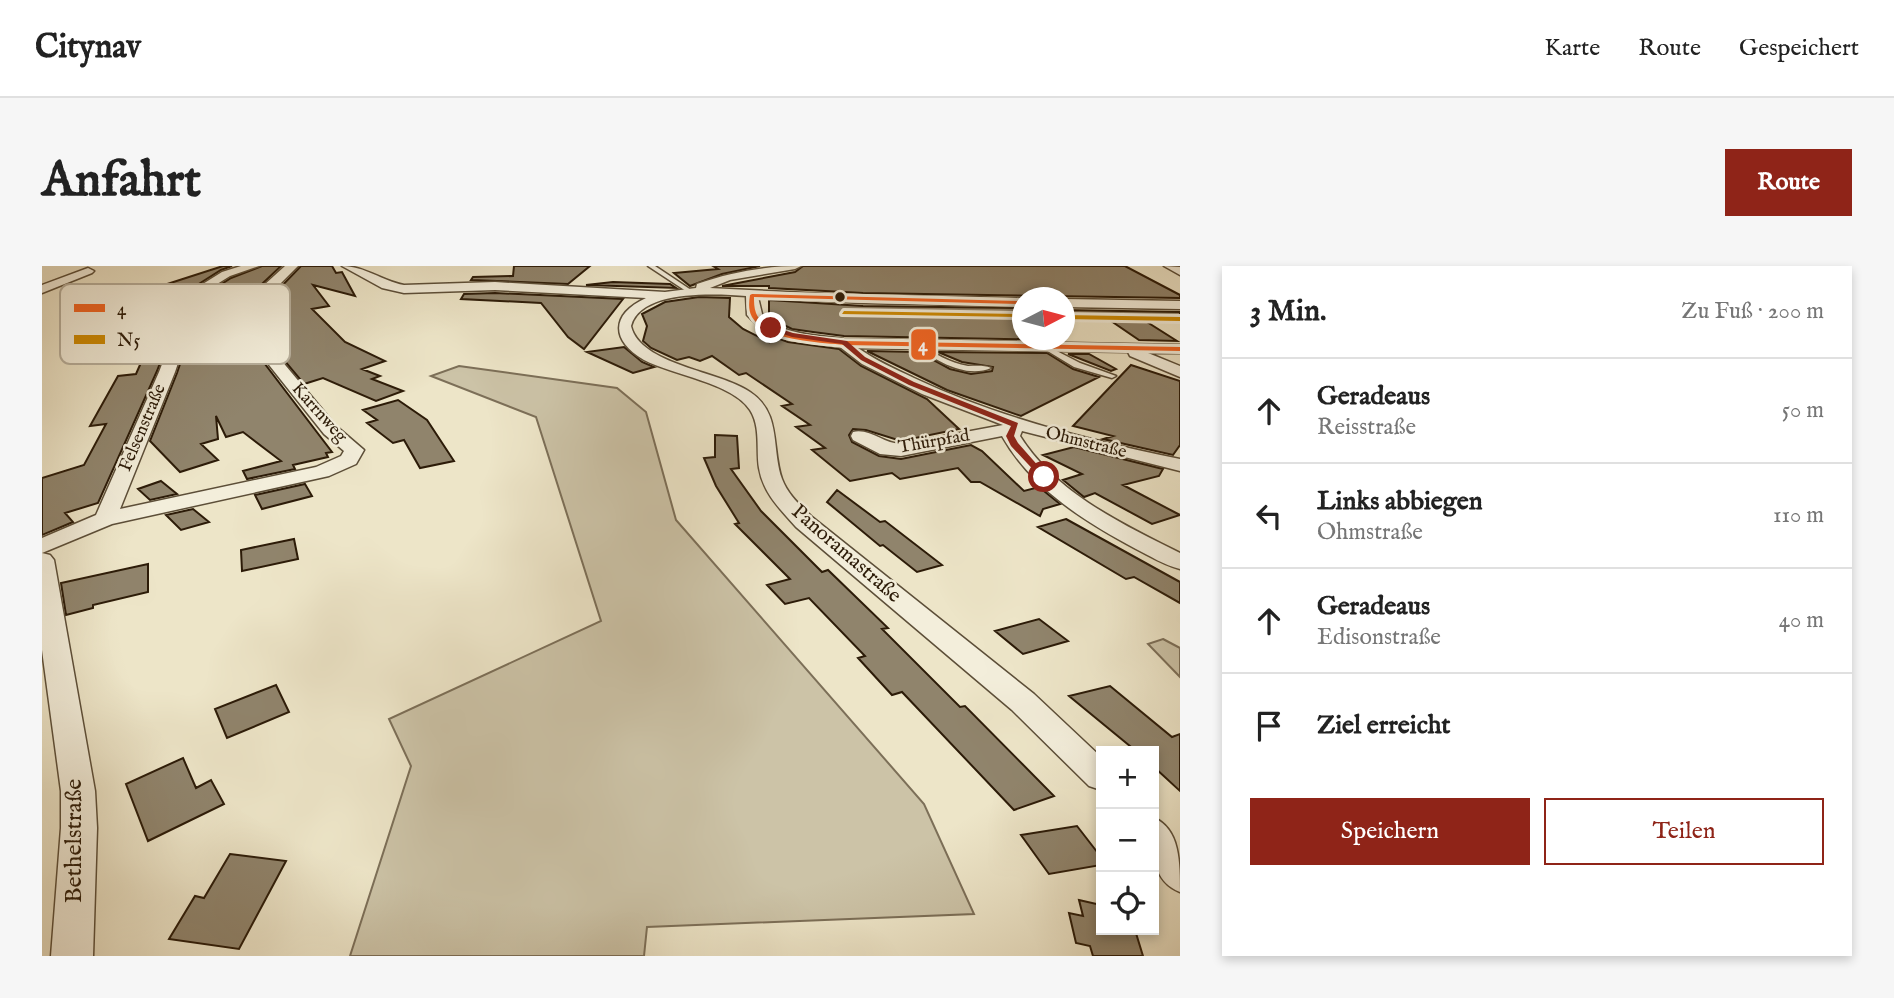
<!DOCTYPE html>
<html lang="de">
<meta charset="utf-8">
<style>
body{margin:0;font-family:"IM FELL English",serif;background:#f6f6f6;color:#222}
.controls{position:absolute;right:21px;bottom:21px;display:grid;overflow:hidden;border-radius:0px;box-shadow:0 4px 10px #0003}
.controls button{width:63px;height:63px;display:grid;place-items:center;padding:0;border:0;border-bottom:2px solid #e0e0e0;background:#fff;color:#222;font:35px sans-serif}
.compass{position:absolute;left:970px;top:21px;width:63px;height:63px;border-radius:50%;background:#fff;box-shadow:0 4px 10px #0003;rotate:84deg}
.stop{position:absolute;width:21px;height:21px;margin:-16px;border:5px solid #8f2418;border-radius:50%;background:#fff}
.stop.end{background:#8f2418;border-color:#fff;box-shadow:0 2px 7px #0008}
.list{margin:0;padding:0;list-style:none}
h2{display:flex;justify-content:space-between;align-items:center;height:91px;margin:0;padding:0 28px;font-size:30px}
h2 small{font-size:23px;font-weight:400;color:#767676}
.list li{display:grid;grid-template-columns:46px 1fr auto;gap:21px;align-items:center;box-sizing:border-box;height:105px;padding:0 28px;border-top:2px solid #e0e0e0}
.list b{display:block;font-size:26px;white-space:nowrap}
.list p{margin:0;font-size:23px;white-space:nowrap;color:#767676}
.list em{font-size:23px;font-style:normal;color:#767676}
.actions{display:flex;gap:14px;padding:21px 28px}
.actions a{flex:1;padding:16px 0;border:2px solid #8f2418;border-radius:0px;text-align:center;font-size:24px;color:#8f2418}
.actions .main{background:#8f2418;color:#fff}
.icon{flex:none;width:38px;height:38px;fill:none;stroke:currentColor;stroke-width:2;stroke-linecap:round;stroke-linejoin:round}
.map{position:relative;flex:none;width:1138px;height:690px;overflow:hidden;border-radius:0px}
header{display:flex;align-items:center;gap:42px;box-sizing:border-box;height:98px;padding:0 35px;background:#fff;border-bottom:2px solid #e0e0e0}
header strong{font-size:33px}
nav{display:flex;gap:38px;margin-inline-start:auto;font-size:24px}
.intro{display:flex;align-items:center;justify-content:space-between;box-sizing:border-box;height:168px;padding:0 42px}
h1{margin:0;font-size:49px}
.button{padding:18px 32px;border-radius:0px;background:#8f2418;color:#fff;font-size:24px;font-weight:700}
main{display:flex;gap:42px;padding:0 42px}
aside{flex:1;background:#fff;border-radius:0px;box-shadow:0 4px 10px #0003}
.map>svg:first-child{display:block}
.green{fill:#ccc3a7;stroke:#7c6f58;stroke-width:2}
.building{fill:#90846c;stroke:#2c1b08;stroke-width:2}
.lines{fill:none;stroke-linecap:round;stroke-linejoin:round}
.lane-casing{stroke:#5c4e38;stroke-width:3}
.street-casing{stroke:#5c4e38;stroke-width:3}
.lane{fill:#f3eedb;fill-rule:evenodd}
.street{fill:#f3eedb;fill-rule:evenodd}
.bus-1-casing{stroke:#f3eedb;stroke-width:6}
.bus-2-casing{stroke:#f3eedb;stroke-width:6}
.bus-1{fill:#f26522;fill-rule:evenodd}
.bus-2{fill:#ce8a02;fill-rule:evenodd}
.route{fill:#8f2418}
.bus-dot{fill:#2c1b08;stroke:#f3eedb;stroke-width:2.5}
.labels{text-anchor:middle;dominant-baseline:central;stroke-width:5;stroke-linejoin:round;paint-order:stroke}
.far-street-label{font-size:18px;fill:#2c1b08;stroke:#f3eedb}
.street-label{font-size:21px;fill:#2c1b08;stroke:#f3eedb}
.near-street-label{font-size:24px;fill:#2c1b08;stroke:#f3eedb}
.key{fill:#f3eedb;stroke:#b7af9c;stroke-width:2}
.key-label{font-size:19px;fill:#2c1b08}
.line-badge{stroke:#f3eedb;stroke-width:2.5}
.badge-label{font-size:19px;text-anchor:middle;font-weight:bold;fill:#fff}
</style>
<header>
<strong>Citynav</strong>
<nav><a>Karte</a><a>Route</a><a>Gespeichert</a></nav>
</header>
<div class="intro"><h1>Anfahrt</h1><a class="button">Route</a></div>
<main>
<div class="map">
<svg width="1138" height="690" viewBox="0 0 1138 690">
<rect width="100%" height="100%" fill="#ede5c8"/>
<filter id="stains"><feTurbulence type="fractalNoise" baseFrequency=".00286" numOctaves="4"/><feColorMatrix values="0 0 0 0 .2 0 0 0 0 .09 0 0 0 0 .02 0 0 0 .5 -.17"/></filter>
<radialGradient id="worn" r=".72"><stop offset=".6" stop-color="#630" stop-opacity="0"/><stop offset="1" stop-color="#630" stop-opacity=".3"/></radialGradient>
<path class="green" d="M 417,100 L 575,122 L 604,146 L 634,254 L 882,538 L 932,648 L 605,661 L 602,690 L 308,690 L 369,500 L 347,453 L 559,355 L 494,151 L 389,110 Z
M 1121,373 L 1138,382 L 1138,411 L 1106,378 Z"/>
<path class="building" d="M 181,0 L 190,0 L 179,4 L 146,25 L 115,105 L 56,237 L 23,247 L 31,256 L 0,269 L 0,212 L 42,199 L 64,158 L 48,160 L 76,110 L 94,108 L 120,49 L 113,50 L 120,35 L 89,37 L 88,30 Z
M 220,0 L 239,0 L 219,19 L 200,51 L 210,81 L 290,186 L 284,187 L 286,191 L 251,199 L 253,203 L 205,213 L 201,205 L 239,195 L 201,166 L 184,171 L 174,150 L 176,173 L 159,178 L 176,194 L 138,206 L 108,175 L 135,107 L 161,30 L 189,12 Z
M 259,0 L 290,0 L 294,7 L 300,6 L 313,30 L 271,19 L 287,40 L 270,43 L 303,76 L 343,95 L 320,103 L 338,110 L 330,113 L 361,125 L 334,135 L 281,112 L 262,118 L 226,75 L 219,52 L 232,28 Z
M 472,0 L 548,0 L 526,18 L 429,14 L 431,11 L 471,10 Z
M 671,0 L 718,0 L 680,8 L 648,20 L 632,7 L 676,3 Z
M 761,0 L 1083,0 L 1138,29 L 1138,32 L 821,27 L 727,22 L 727,20 L 680,20 L 753,6 Z
M 571,16 L 628,18 L 634,22 L 544,19 Z
M 453,27 L 581,33 L 542,83 L 526,71 L 499,37 L 419,33 L 422,28 Z
M 657,31 L 688,32 L 687,51 L 701,63 L 727,76 L 727,69 L 746,76 L 797,83 L 819,100 L 885,133 L 917,163 L 859,175 L 824,164 L 811,163 L 807,169 L 810,176 L 837,190 L 859,193 L 929,179 L 940,185 L 982,225 L 997,221 L 1018,238 L 1001,243 L 998,250 L 938,216 L 929,216 L 916,202 L 858,213 L 850,207 L 808,215 L 770,184 L 783,182 L 754,161 L 768,159 L 740,140 L 750,138 L 704,107 L 697,109 L 670,90 L 658,95 L 647,91 L 635,94 L 609,82 L 601,75 L 605,60 L 600,48 L 623,36 Z
M 727,34 L 821,40 L 981,42 L 981,74 L 1023,74 L 802,70 L 771,66 L 750,63 L 727,52 Z
M 1023,44 L 1138,46 L 1138,49 L 1094,49 L 1135,75 L 1097,74 L 1069,55 L 1023,55 Z
M 582,81 L 600,96 L 612,101 L 591,107 L 545,86 Z
M 825,85 L 877,86 L 908,103 L 929,108 L 950,105 L 951,101 L 920,96 L 896,86 L 1005,87 L 1031,103 L 1057,111 L 979,150 L 905,124 Z
M 1026,88 L 1047,88 L 1074,103 L 1069,105 Z
M 1089,99 L 1138,115 L 1138,179 L 1131,189 L 1061,173 L 1071,170 L 1031,160 Z
M 356,134 L 385,154 L 412,195 L 378,202 L 362,174 L 351,177 L 325,157 L 335,154 L 321,144 Z
M 673,169 L 695,170 L 697,202 L 689,203 L 719,245 L 780,306 L 786,304 L 846,362 L 840,363 L 918,441 L 923,440 L 1012,530 L 972,544 L 860,426 L 850,429 L 816,392 L 823,390 L 767,332 L 743,338 L 725,319 L 748,313 L 693,258 L 697,257 L 674,220 L 662,192 L 673,191 Z
M 1032,181 L 1121,203 L 1117,210 L 1081,219 L 1138,249 L 1110,258 L 1053,227 L 1042,231 L 1021,214 L 1040,208 L 1001,189 Z
M 119,215 L 135,228 L 108,234 L 96,223 Z
M 263,218 L 270,230 L 220,243 L 213,229 Z
M 795,224 L 838,256 L 843,255 L 900,299 L 875,306 L 841,279 L 838,280 L 785,236 Z
M 151,243 L 167,256 L 139,264 L 124,249 Z
M 1024,253 L 1138,316 L 1138,337 L 1092,311 L 1084,313 L 996,261 Z
M 252,273 L 256,293 L 200,305 L 199,284 Z
M 106,298 L 106,326 L 51,339 L 51,342 L 24,349 L 19,317 Z
M 997,353 L 1026,375 L 981,388 L 953,365 Z
M 234,419 L 247,446 L 185,472 L 173,443 Z
M 1068,420 L 1130,471 L 1138,468 L 1138,525 L 1112,501 L 1112,485 L 1094,485 L 1027,430 Z
M 141,492 L 154,522 L 169,514 L 182,538 L 106,575 L 84,518 Z
M 1035,560 L 1059,591 L 1059,599 L 1007,608 L 979,569 Z
M 188,588 L 244,595 L 197,683 L 127,673 L 153,630 L 162,632 Z
M 1037,634 L 1059,639 L 1059,664 L 1093,664 L 1101,690 L 1051,690 L 1048,680 L 1034,677 L 1027,647 L 1041,650 Z"/>
<g class="lines">
<defs>
<path id="lane" d="M 606,0 L 613,0 L 652,26 L 647,27 Z
M 873,77 L 877,77 C 892,87 907,97 926,100 C 934,100 942,99 949,102 C 924,113 892,94 873,79 Z
M 999,79 L 1003,79 L 1038,97 L 1074,110 L 1070,112 L 1032,101 L 999,81 Z"/>
<path id="street" d="M 199,0 L 217,0 L 188,10 L 159,28 L 133,106 L 78,243 L 274,201 L 299,190 L 302,185 L 282,168 L 212,80 L 202,52 L 221,20 L 243,0 L 256,0 L 230,26 L 216,52 L 224,76 L 294,160 L 322,184 L 314,198 L 287,210 L 70,258 L 0,287 L 8,289 L 12,294 L 53,525 L 55,562 L 51,690 L 9,690 L 19,562 L 19,525 L 0,384 L 0,272 L 54,249 L 117,106 L 148,26 L 180,6 Z
M 300,0 C 323,0 340,15 362,19 L 453,16 L 623,26 L 654,22 L 655,18 C 689,6 722,0 759,0 L 753,3 L 688,14 L 668,22 L 821,30 L 980,32 L 980,40 L 821,37 L 716,31 L 721,52 C 745,69 774,69 802,73 L 1138,79 L 1138,87 L 1106,87 L 1138,100 L 1138,111 L 1088,90 L 1086,86 L 816,82 C 833,94 853,103 872,112 C 957,152 1047,174 1138,193 L 1138,205 L 980,165 L 978,170 C 1014,227 1080,258 1138,287 L 1138,303 C 1122,299 1108,290 1094,283 C 1042,255 990,223 960,170 L 859,190 L 838,188 L 811,174 L 809,170 L 811,166 C 828,162 842,178 859,178 L 961,159 L 880,128 L 820,98 L 798,81 L 746,73 L 720,64 L 705,49 L 704,30 C 674,28 599,23 589,60 C 598,99 678,105 708,126 C 740,147 729,182 740,213 C 746,229 759,240 770,251 L 992,428 L 1059,491 L 1059,524 L 1047,520 L 970,444 L 754,261 C 738,243 721,227 717,202 C 714,184 719,161 708,144 C 691,117 630,109 602,94 C 568,74 569,48 604,32 L 453,24 L 362,27 L 340,22 Z
M 1122,0 L 1138,1 L 1138,9 Z
M 46,2 L 52,5 L 50,7 L 0,27 L 0,19 Z
M 1022,33 L 1138,35 L 1138,43 L 1022,41 Z
M 1112,552 C 1138,563 1138,597 1138,626 C 1107,614 1111,580 1112,552 Z"/>
</defs>
<use href="#lane" class="lane-casing"/>
<use href="#street" class="street-casing"/>
<use href="#lane" class="lane"/>
<use href="#street" class="street"/>
<defs>
<path id="bus-1" d="M 710,28 L 980,35 L 980,38 L 712,31 C 712,36 712,42 714,47 C 724,72 779,73 802,75 L 1138,81 L 1138,85 L 802,79 C 777,76 724,75 710,51 C 706,44 707,36 708,29 Z"/>
<path id="bus-2" d="M 802,45 L 980,48 L 980,51 L 800,48 Z
M 1022,49 L 1138,51 L 1138,55 L 1022,53 Z"/>
</defs>
<use href="#bus-1" class="bus-1-casing"/>
<use href="#bus-2" class="bus-2-casing"/>
<use href="#bus-1" class="bus-1"/>
<use href="#bus-2" class="bus-2"/>
</g>
<path class="route" d="M 729,60 L 751,67 L 805,75 L 823,91 L 872,116 L 976,157 L 972,170 L 976,177 L 1006,211 L 999,212 L 969,180 L 964,170 L 969,160 L 867,119 L 819,94 L 800,78 L 750,71 L 727,63 Z"/>
<circle class="bus-dot" cx="798" cy="31" r="6"/>
<g class="labels">
<g class="far-street-label">
<text transform="translate(277 147) rotate(48)">Karrnweg</text>
<text transform="translate(101 162) rotate(-67)">Felsenstraße</text>
<text transform="translate(892 176) rotate(-10)">Thürpfad</text>
<text transform="translate(1044 177) rotate(14)">Ohmstraße</text>
</g>
<g class="street-label">
<text transform="translate(804 288) rotate(41)">Panoramastraße</text>
</g>
<g class="near-street-label">
<text transform="translate(32 575) rotate(-90)">Bethelstraße</text>
</g>
</g>
<rect x="18" y="18" width="230" height="80" rx="10" class="key"/>
<rect x="32" y="38" width="31" height="8" fill="#f26522"/>
<rect x="32" y="69" width="31" height="9" fill="#ce8a02"/>
<g class="key-label">
<text x="75" y="49">4</text>
<text x="75" y="80">N5</text>
</g>
<rect class="line-badge" x="868" y="62" width="27" height="33" rx="7" fill="#f26522"/>
<g class="badge-label">
<text x="881" y="85">4</text>
</g>
<rect width="100%" height="100%" filter="url(#stains)"/>
<rect width="100%" height="100%" fill="url(#worn)"/>
</svg>
<div class="controls">
<button>+</button>
<button>−</button>
<button><svg class="icon" aria-label="locate" viewBox="0 0 24 24"><circle cx="12" cy="12" r="6"/><path d="M12 2v4M12 18v4M2 12h4M18 12h4"/></svg></button>
</div>
<svg class="compass" viewBox="-18 -18 36 36"><path d="M0-13l5 13h-10z" fill="#e53935"/><path d="M0 13l5-13h-10z" fill="#767676"/></svg>
<div class="stop" style="left:1002px;top:211px"></div>
<div class="stop end" style="left:729px;top:62px"></div>
</div>
<aside>
<h2>3 Min.<small>Zu Fuß · 200 m</small></h2>
<ul class="list">
<li><svg class="icon" aria-label="ahead" viewBox="0 0 24 24"><path d="M12 20V5M6 11l6-6 6 6"/></svg><div><b>Geradeaus</b><p>Reisstraße</p></div><em>50 m</em></li>
<li><svg class="icon" aria-label="left" viewBox="0 0 24 24"><path d="M17 20v-9H6M10 6l-5 5 5 5"/></svg><div><b>Links abbiegen</b><p>Ohmstraße</p></div><em>110 m</em></li>
<li><svg class="icon" aria-label="ahead" viewBox="0 0 24 24"><path d="M12 20V5M6 11l6-6 6 6"/></svg><div><b>Geradeaus</b><p>Edisonstraße</p></div><em>40 m</em></li>
<li><svg class="icon" aria-label="arrive" viewBox="0 0 24 24"><path d="M6 21V4h12l-3 4 3 4H6"/></svg><div><b>Ziel erreicht</b></div></li>
</ul>
<div class="actions"><a class="main">Speichern</a><a>Teilen</a></div>
</aside>
</main>
